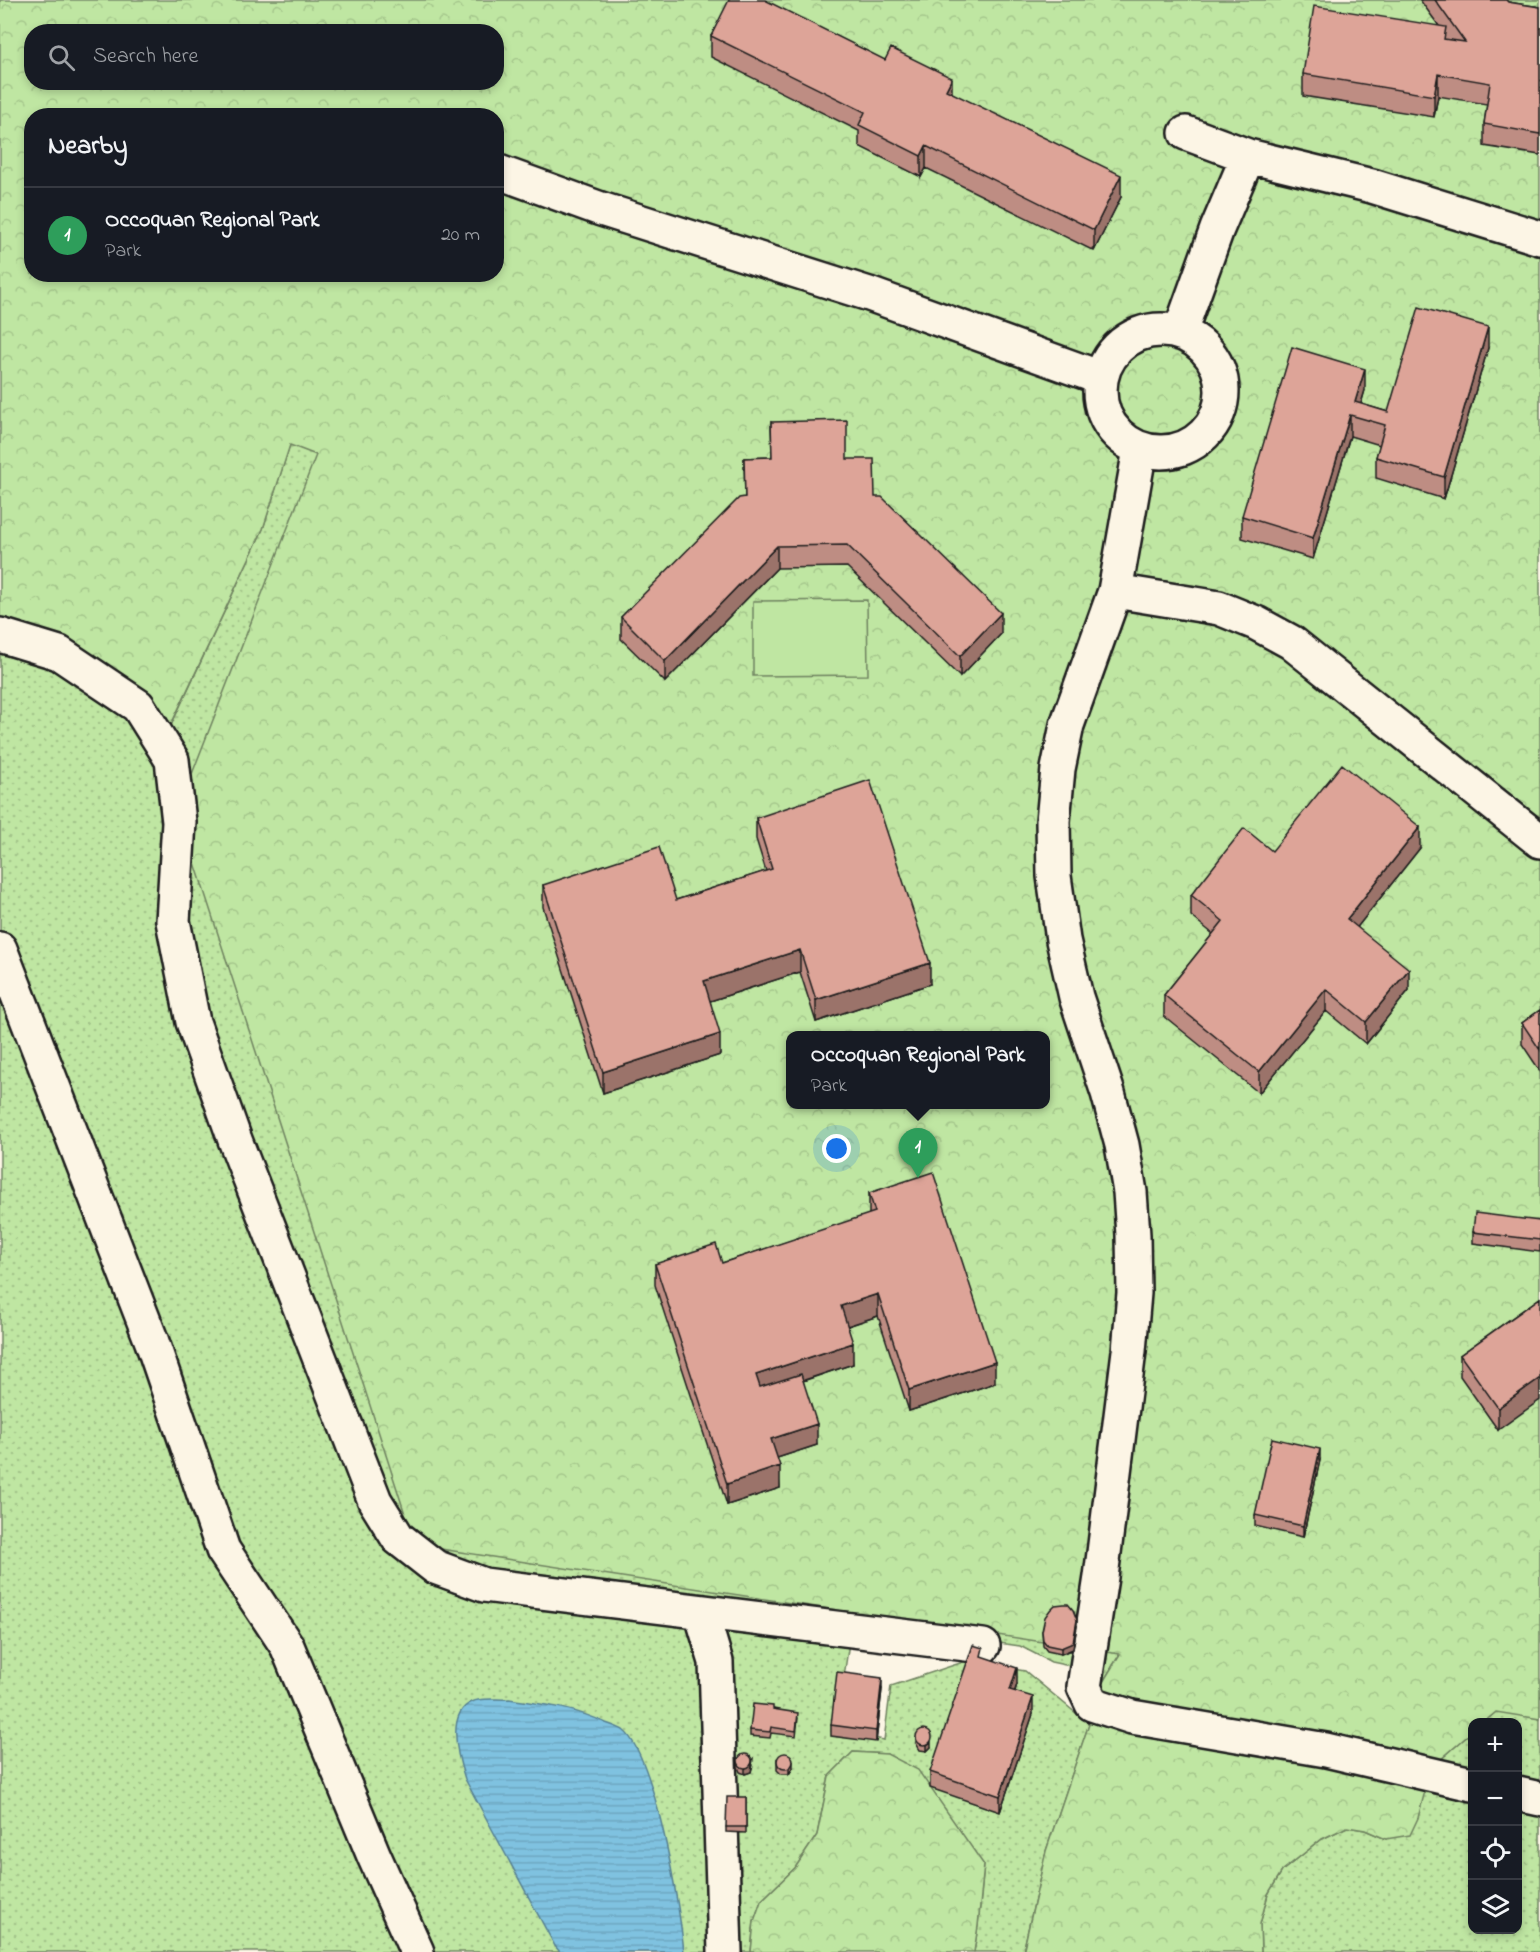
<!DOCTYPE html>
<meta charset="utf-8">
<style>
body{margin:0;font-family:"Indie Flower",sans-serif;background:#242831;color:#f1f3f6}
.controls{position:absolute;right:18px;bottom:18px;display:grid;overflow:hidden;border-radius:12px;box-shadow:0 3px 9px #0003}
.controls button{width:54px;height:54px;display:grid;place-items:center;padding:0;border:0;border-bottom:2px solid #363941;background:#171b24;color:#f1f3f6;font:30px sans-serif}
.you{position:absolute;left:837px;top:1149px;width:21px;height:21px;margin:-15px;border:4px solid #fff;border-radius:50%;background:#1a73e8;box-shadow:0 0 0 9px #1a73e833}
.badge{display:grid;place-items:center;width:39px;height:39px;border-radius:50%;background:#919294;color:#fff;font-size:20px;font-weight:700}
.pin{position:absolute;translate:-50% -50px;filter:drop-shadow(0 2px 3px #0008)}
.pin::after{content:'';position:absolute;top:32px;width:21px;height:18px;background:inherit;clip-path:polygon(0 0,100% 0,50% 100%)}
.popup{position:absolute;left:786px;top:1031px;width:264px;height:78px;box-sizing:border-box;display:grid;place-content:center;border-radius:12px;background:#171b24;filter:drop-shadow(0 2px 4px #0005);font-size:20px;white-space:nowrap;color:#9ea1a6}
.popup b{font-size:22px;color:#f1f3f6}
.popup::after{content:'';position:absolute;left:50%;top:100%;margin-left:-12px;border:12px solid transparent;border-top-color:#171b24}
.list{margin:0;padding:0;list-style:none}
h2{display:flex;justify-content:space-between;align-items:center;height:78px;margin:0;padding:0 24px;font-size:26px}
h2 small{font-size:20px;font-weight:400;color:#9ea1a6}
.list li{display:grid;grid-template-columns:39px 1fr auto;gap:18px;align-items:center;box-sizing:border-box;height:96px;padding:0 24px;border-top:2px solid #363941}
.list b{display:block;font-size:22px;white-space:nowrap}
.list p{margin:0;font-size:20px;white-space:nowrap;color:#9ea1a6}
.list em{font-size:20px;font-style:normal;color:#9ea1a6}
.icon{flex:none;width:33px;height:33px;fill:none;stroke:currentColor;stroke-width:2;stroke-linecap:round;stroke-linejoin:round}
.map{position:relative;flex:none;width:1540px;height:1952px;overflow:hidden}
.search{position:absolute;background:#171b24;box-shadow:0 3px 9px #0003;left:24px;top:24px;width:480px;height:66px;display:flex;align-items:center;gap:15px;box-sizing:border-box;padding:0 21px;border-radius:24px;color:#9ea1a6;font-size:22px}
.panel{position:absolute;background:#171b24;box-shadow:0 3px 9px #0003;left:24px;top:108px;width:480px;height:174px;border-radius:24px}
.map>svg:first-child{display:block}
.grass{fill:url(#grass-dots);stroke:#6e815f;stroke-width:1.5;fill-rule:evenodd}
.forest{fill:url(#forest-crowns);stroke:#6e815f;stroke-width:1.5;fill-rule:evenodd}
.pitch{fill:#bfe6a2;stroke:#6e815f;stroke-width:1.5}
.water{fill:url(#water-rules);stroke:#578092;stroke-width:1.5}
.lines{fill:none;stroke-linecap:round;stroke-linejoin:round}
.minor-casing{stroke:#1c1c1c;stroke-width:38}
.minor{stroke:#fcf5e5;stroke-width:33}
.wall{fill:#be8d83;stroke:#1c1c1c;stroke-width:1.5}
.shaded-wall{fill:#9b736a;stroke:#1c1c1c;stroke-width:1.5}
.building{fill:#dda498;stroke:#1c1c1c;stroke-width:1.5}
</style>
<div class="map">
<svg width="1540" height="1952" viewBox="0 0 1540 1952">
<defs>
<pattern id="grass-dots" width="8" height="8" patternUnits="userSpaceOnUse" patternTransform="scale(1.5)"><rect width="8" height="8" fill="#bfe6a2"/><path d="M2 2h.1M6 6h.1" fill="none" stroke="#a4c58b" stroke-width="1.8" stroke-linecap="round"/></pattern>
<pattern id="forest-crowns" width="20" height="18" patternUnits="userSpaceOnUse" patternTransform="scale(1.5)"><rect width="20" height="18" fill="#bfe6a2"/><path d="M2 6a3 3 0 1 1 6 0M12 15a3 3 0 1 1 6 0" fill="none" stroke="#a4c58b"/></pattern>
<pattern id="water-rules" width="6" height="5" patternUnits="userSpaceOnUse" patternTransform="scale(1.5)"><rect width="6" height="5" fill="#7fc2e0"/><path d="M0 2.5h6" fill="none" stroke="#6da6c0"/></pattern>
</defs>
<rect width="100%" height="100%" fill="#fcf5e5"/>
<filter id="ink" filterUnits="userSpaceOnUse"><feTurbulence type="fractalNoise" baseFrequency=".0167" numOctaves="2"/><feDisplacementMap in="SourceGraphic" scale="12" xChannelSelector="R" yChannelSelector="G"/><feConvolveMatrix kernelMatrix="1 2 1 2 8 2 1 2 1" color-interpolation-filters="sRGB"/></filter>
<g filter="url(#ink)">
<path class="grass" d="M 1540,0 L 1120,1654 L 1103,1682 L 1070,1666 L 1051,1662 L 1020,1646 L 852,1622 L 836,1731 L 884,1740 L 891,1686 L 966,1661 L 1025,1671 L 1089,1724 L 1046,1851 L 1023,1952 L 974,1952 L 978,1926 L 984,1865 L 887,1754 L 853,1752 L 829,1776 L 817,1835 L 795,1868 L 761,1901 L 754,1921 L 751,1952 L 0,1952 L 0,624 L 169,730 L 263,529 L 290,444 L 496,274 L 496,82 ZM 917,989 L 1046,1036 L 1046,1104 L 359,1123 Z
M 1540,1691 L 1540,1952 L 1261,1952 L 1260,1924 L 1268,1894 L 1282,1871 L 1322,1839 L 1347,1827 L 1365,1830 L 1386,1839 L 1431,1768 L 1472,1732 L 1472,1930 L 1518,1930 L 1518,1722 L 1484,1722 L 1514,1697 Z"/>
<path class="forest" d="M 0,0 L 1540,0 L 1540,1719 L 1496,1712 L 1484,1722 L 1472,1722 L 1472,1732 L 1431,1768 L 1418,1818 L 1410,1835 L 1386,1839 L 1365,1830 L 1347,1827 L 1322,1839 L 1282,1871 L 1268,1894 L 1260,1924 L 1261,1952 L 1023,1952 L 1046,1851 L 1103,1682 L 1120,1654 L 415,1545 L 178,810 L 316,455 L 290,445 L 263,529 L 168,731 L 0,624 ZM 32,32 L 496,32 L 496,82 L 32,82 ZM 32,116 L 496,116 L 496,274 L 32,274 ZM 790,1036 L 1046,1036 L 1046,1104 L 790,1104 Z
M 853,1752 L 887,1754 L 918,1770 L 984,1865 L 978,1926 L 974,1952 L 751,1952 L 754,1921 L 761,1901 L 795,1868 L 817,1835 L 829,1776 Z"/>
<path class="pitch" d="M 867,600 L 868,675 L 753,676 L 753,601 Z"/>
<path class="water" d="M 509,1699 C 542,1704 575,1708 606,1723 C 611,1725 618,1727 623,1730 C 655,1755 680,1909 684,1952 L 560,1952 L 555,1946 L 465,1779 C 458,1758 445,1714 472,1702 C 481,1697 498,1700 509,1699 Z"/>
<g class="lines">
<defs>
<path id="minor" d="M 1186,133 L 1248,156 L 1372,186 L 1540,238
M 496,171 L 601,209 L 869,294 L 1101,378
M1100 391a61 61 0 1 1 122 0a61 61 0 1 1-122 0Z
M 1180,332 L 1217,229 L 1248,156
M 1140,449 L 1115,591 L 1067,725 L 1058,769 L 1053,821 L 1054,876 L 1063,940 L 1076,997 L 1108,1093 L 1122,1145 L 1130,1192 L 1133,1235 L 1134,1293 L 1129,1351 L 1101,1577 L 1084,1687 L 1092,1704 L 1132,1717 L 1326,1750 L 1472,1784
M 1115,591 L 1219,608 L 1256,623 L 1291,642 L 1540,841
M 0,635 L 59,653 L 138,706 L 172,760 L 179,822 L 173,921 L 193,1022 L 235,1140 L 375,1501 L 398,1538 L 435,1567 L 484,1585 L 983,1646
M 0,949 L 152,1342 L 223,1550 L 287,1646 L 374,1856 L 417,1952
M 701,1612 L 716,1662 L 725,1952
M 1518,1794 L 1540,1799"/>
</defs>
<use href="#minor" class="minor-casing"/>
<use href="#minor" class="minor"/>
</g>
<path class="wall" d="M 1420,0 L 1506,0 L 1508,2 L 1540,7 L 1540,155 L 1484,146 L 1484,124 L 1487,104 L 1438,96 L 1434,117 L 1303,96 L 1303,74 L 1439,26 Z
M 711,36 L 952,93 L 1121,197 L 1094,251 L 926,168 L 921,177 L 859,146 L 859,131 L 711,57 Z
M 1488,348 L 1444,499 L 1376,478 L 1376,457 L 1380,445 L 1350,436 L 1313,559 L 1242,538 L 1242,516 L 1365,390 L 1361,404 L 1388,412 Z
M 771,422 L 847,459 L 875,497 L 1001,634 L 960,677 L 847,567 L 777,568 L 665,682 L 621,639 L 621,617 L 745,497 L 744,458 L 772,457 Z
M 756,818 L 930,984 L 816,1022 L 800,972 L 710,1001 L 720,1055 L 603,1093 L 543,907 L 543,885 L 676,900 L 766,871 L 756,839 Z
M 1420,848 L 1357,927 L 1409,990 L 1366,1044 L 1326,1011 L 1259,1093 L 1164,1016 L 1164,995 L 1213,934 L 1191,916 L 1191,895 L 1272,851 Z
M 1540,1010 L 1540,1071 L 1522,1044 L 1522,1023 Z
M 869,1193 L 995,1383 L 909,1411 L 878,1316 L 848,1326 L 853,1364 L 803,1381 L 817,1445 L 777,1458 L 780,1488 L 727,1505 L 655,1285 L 655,1264 L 722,1263 L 869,1215 Z
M 1540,1221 L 1540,1252 L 1473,1243 L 1473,1232 Z
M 1540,1298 L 1498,1430 L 1460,1376 L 1460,1355 Z
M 1320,1460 L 1303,1537 L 1255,1526 L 1255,1515 Z
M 1077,1626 L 1073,1649 L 1061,1654 L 1047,1651 L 1043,1646 L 1042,1631 Z
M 983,1657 L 1017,1684 L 1015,1691 L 1033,1714 L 1000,1812 L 930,1788 L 930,1772 Z
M 882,1689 L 876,1742 L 831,1736 L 831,1725 Z
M 773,1709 L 798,1718 L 796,1736 L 771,1733 L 770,1738 L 750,1736 L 750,1730 Z
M 916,1738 L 931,1747 L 927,1751 L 920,1750 L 916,1743 Z
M 777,1759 L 793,1768 L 789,1774 L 781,1774 L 777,1770 Z
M 738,1761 L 753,1765 L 751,1772 L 745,1774 L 740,1772 L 738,1767 Z
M 746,1797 L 746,1833 L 726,1832 L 726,1827 Z"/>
<path class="shaded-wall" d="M 1438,74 L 1438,96 L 1434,117 L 1434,96 Z
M 952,78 L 952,100 L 946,90 Z
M 926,146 L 926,168 L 921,177 L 921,156 Z
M 1121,175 L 1121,197 L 1094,251 L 1094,230 Z
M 1488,327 L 1488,348 L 1444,499 L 1444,477 Z
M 1365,369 L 1365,390 L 1357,417 L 1355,402 Z
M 1350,415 L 1350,436 L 1313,559 L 1313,538 Z
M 777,546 L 777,568 L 665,682 L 665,661 Z
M 1001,613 L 1001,634 L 960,677 L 960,656 Z
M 1420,827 L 1420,848 L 1347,940 L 1347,919 Z
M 800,950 L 800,972 L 704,1003 L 704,981 Z
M 930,963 L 930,984 L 816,1022 L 816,1000 Z
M 1409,969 L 1409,990 L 1366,1044 L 1366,1022 Z
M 1326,989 L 1326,1011 L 1259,1093 L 1259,1072 Z
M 720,1034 L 720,1055 L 603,1093 L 603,1072 Z
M 878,1294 L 878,1316 L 841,1328 L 841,1306 Z
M 853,1343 L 853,1364 L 756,1396 L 756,1375 Z
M 995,1362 L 995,1383 L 909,1411 L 909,1390 Z
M 1540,1378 L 1540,1400 L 1498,1430 L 1498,1408 Z
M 817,1424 L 817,1445 L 771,1460 L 771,1439 Z
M 1320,1449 L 1320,1460 L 1303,1537 L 1303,1526 Z
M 780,1466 L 780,1488 L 727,1505 L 727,1484 Z
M 1077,1620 L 1077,1626 L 1073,1649 L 1061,1654 L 1061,1648 Z
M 1017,1668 L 1017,1684 L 1010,1706 L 1010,1690 Z
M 882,1678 L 882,1689 L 876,1742 L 876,1731 Z
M 1033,1697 L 1033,1714 L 1000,1812 L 1000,1796 Z
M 931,1742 L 931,1747 L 927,1751 L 927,1745 Z
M 753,1759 L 751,1772 L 745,1774 L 745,1769 Z
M 793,1762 L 793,1768 L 789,1774 L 789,1768 Z"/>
<path class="building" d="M 729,0 L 765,0 L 885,60 L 891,48 L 952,78 L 946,90 L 1121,175 L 1094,230 L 926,146 L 921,156 L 859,125 L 865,112 L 711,36 Z
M 1435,0 L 1506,0 L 1508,2 L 1540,7 L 1540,134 L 1484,124 L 1490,83 L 1438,74 L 1434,96 L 1303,74 L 1314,6 L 1446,27 L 1444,39 L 1465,42 Z
M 1419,307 L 1488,327 L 1444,477 L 1376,457 L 1385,425 L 1350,415 L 1313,538 L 1242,516 L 1292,347 L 1365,369 L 1355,402 L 1388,412 Z
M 847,420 L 847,459 L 874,459 L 875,497 L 882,497 L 1001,613 L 960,656 L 847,545 L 777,546 L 665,661 L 621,617 L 739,498 L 745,497 L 744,458 L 772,457 L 771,422 Z
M 1342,764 L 1420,827 L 1347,919 L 1409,969 L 1366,1022 L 1326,989 L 1259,1072 L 1164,995 L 1223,921 L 1191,895 L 1244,828 L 1272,851 Z
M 870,780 L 930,963 L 816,1000 L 800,950 L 704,981 L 720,1034 L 603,1072 L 543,885 L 659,847 L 676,900 L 772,869 L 756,818 Z
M 1540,1010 L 1540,1050 L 1522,1023 Z
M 933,1172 L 995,1362 L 909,1390 L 878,1294 L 841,1306 L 853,1343 L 756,1375 L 760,1387 L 801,1374 L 817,1424 L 771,1439 L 780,1466 L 727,1484 L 655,1264 L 716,1244 L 722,1263 L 875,1212 L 869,1193 Z
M 1475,1213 L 1540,1221 L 1540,1240 L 1473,1232 Z
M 1540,1298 L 1540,1378 L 1498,1408 L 1460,1355 Z
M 1272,1438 L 1320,1449 L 1303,1526 L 1255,1515 Z
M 1064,1604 L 1068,1604 L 1073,1610 L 1077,1620 L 1073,1643 L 1061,1648 L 1047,1645 L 1043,1640 L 1042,1631 L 1045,1617 L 1050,1610 L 1055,1605 Z
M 973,1645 L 983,1648 L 981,1656 L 1017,1668 L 1010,1690 L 1033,1697 L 1000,1796 L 930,1772 Z
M 837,1672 L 882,1678 L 876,1731 L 831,1725 Z
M 753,1704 L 773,1706 L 773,1709 L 798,1713 L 796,1731 L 771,1727 L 770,1732 L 750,1730 Z
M916 1737a8 8 0 1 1 16 0a8 8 0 1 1-16 0Z
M777 1761a8 8 0 1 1 16 0a8 8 0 1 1-16 0Z
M738 1761a7 7 0 1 1 14 0a7 7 0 1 1-14 0Z
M 727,1797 L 746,1797 L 746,1827 L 726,1827 Z"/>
</g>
</svg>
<div class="controls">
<button>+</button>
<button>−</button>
<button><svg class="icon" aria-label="locate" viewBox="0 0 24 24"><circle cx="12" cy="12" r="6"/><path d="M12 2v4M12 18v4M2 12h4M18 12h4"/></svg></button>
<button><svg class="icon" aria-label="layers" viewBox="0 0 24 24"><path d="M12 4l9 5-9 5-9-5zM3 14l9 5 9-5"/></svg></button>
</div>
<div class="you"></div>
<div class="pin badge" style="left:918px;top:1178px;background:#2e9e5b">1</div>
<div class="popup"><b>Occoquan Regional Park</b>Park</div>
<div class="search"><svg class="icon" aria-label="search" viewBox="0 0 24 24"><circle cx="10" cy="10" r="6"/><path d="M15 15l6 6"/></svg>Search here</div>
<section class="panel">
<h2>Nearby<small></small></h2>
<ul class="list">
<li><span class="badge" style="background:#2e9e5b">1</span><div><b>Occoquan Regional Park</b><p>Park</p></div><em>20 m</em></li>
</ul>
</section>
</div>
